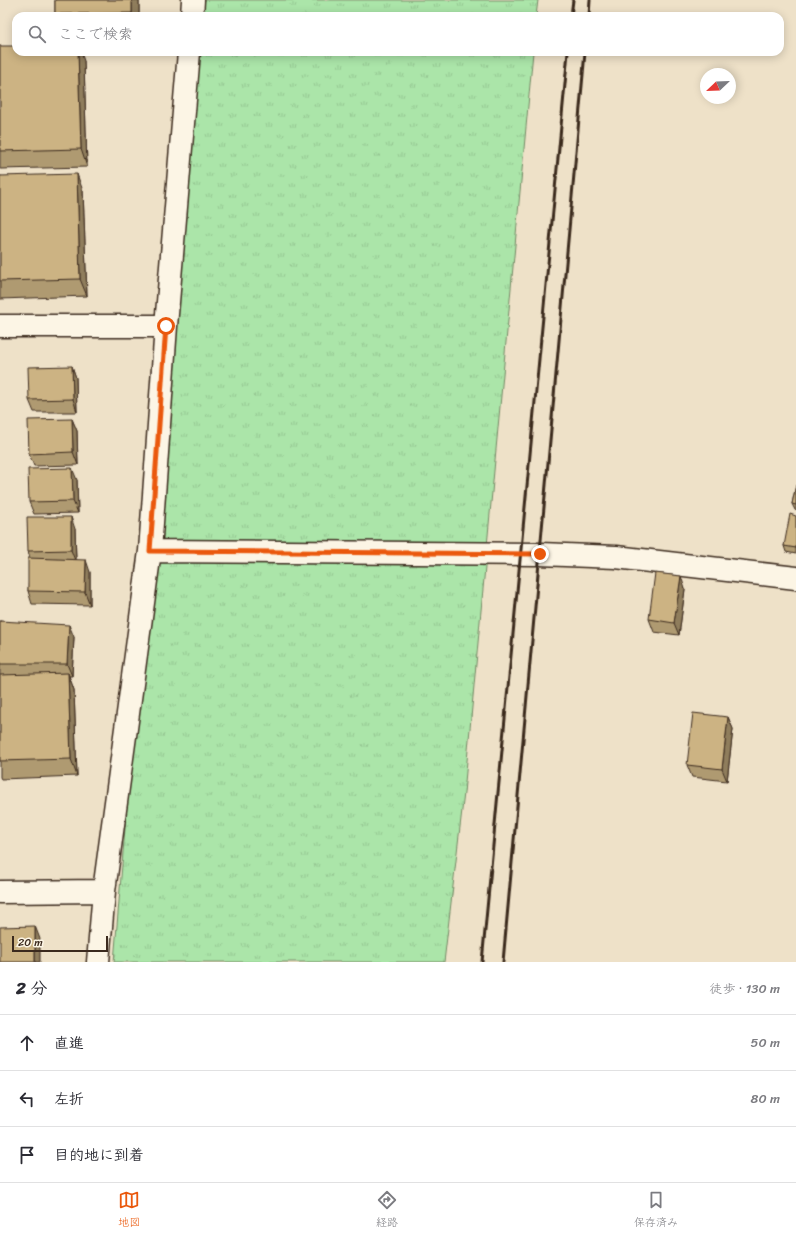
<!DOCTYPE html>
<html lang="ja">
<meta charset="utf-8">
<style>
body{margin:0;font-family:Sriracha,"Klee One",sans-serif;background:#f2f2f3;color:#2b2b33}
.compass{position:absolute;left:700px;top:68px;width:36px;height:36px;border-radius:50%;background:#fff;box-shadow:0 2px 10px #0003;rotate:247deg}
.scale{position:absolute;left:12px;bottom:10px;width:96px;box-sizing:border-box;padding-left:4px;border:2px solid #3b2a1e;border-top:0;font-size:11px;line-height:14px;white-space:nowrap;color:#3b2a1e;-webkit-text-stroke:3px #fcf5e5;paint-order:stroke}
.stop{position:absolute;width:12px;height:12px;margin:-9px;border:3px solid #ea580c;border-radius:50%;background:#fff}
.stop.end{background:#ea580c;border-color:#fff;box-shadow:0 1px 4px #0008}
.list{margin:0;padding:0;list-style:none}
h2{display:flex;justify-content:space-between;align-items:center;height:52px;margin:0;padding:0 16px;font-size:17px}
h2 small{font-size:13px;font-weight:400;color:#7c7c81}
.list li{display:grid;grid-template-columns:26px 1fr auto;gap:12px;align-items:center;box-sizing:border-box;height:56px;padding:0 16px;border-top:1px solid #e1e1e2}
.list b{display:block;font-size:15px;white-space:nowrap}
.list em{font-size:13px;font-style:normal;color:#7c7c81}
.icon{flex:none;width:22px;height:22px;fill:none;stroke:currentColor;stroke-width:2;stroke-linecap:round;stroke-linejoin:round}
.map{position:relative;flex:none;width:796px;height:962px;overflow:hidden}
.search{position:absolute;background:#fff;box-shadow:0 2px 10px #0003;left:12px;right:12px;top:12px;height:44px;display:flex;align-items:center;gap:10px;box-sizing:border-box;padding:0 14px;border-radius:12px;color:#7c7c81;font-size:15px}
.sheet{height:220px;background:#fff}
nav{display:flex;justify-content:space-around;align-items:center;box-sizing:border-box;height:56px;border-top:1px solid #e1e1e2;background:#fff;font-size:11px;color:#7c7c81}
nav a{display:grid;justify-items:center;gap:2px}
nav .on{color:#ea580c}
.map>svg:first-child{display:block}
.grass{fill:url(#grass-tufts);stroke:#738864}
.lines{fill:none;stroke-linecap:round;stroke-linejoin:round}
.street-casing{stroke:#3b2a1e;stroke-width:25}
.street{stroke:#fcf5e5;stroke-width:22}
.rail{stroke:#3b2a1e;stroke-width:3}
.wall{fill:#af9a71;stroke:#3b2a1e}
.shaded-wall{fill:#8f7d5c;stroke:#3b2a1e}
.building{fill:#ccb383;stroke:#3b2a1e}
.route{stroke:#ea580c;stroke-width:5}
</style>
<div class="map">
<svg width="796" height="962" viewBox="0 0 796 962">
<defs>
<pattern id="grass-tufts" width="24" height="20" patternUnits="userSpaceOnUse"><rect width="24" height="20" fill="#abe5a9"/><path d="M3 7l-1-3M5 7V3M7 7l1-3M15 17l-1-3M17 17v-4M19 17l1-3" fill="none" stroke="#94c591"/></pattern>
</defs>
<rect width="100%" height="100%" fill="#eee1c8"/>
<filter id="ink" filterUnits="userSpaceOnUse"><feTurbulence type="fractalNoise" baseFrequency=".025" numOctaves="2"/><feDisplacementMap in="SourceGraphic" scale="8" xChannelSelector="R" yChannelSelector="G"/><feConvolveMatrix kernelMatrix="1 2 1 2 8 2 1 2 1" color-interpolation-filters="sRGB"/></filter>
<g filter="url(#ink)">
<path class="grass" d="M 193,0 L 538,0 L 536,16 L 192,16 Z
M 189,52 L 533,52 L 464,793 L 444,962 L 114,962 Z"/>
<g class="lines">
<defs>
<path id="street" d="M 192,16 L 193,0
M 0,326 L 166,326
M 150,551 L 540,554 L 616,557 L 796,578
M 0,892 L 104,891
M 98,962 L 104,891 L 150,551 L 166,326 L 189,52"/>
</defs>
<use href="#street" class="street-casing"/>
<use href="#street" class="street"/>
<path class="rail" d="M 571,16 L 573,0
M 589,16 L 590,0
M 482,962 L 568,52
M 503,962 L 585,52"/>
</g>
<path class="wall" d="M 55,0 L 139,0 L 139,16 L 56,16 L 55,14 Z
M 0,46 L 84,61 L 87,167 L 0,169 Z
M 0,176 L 83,191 L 87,296 L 0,299 Z
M 72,366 L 76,378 L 77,412 L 34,412 L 29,400 Z
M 72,419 L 77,431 L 78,465 L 34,466 L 29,454 Z
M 77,480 L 78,513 L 34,514 L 29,502 Z
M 796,485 L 796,511 L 795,510 L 792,504 Z
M 796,516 L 796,554 L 786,552 L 784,546 Z
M 75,529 L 76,560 L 90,572 L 90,605 L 32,604 L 28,591 L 30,558 L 28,551 Z
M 685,589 L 679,635 L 654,632 L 649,619 Z
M 0,621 L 74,637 L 72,676 L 69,676 L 74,690 L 77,776 L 1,779 L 0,777 Z
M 728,717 L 733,729 L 727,781 L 692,777 L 687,765 Z"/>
<path class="shaded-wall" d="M 132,0 L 139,0 L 139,16 L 133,16 L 132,13 Z
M 78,52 L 81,52 L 84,61 L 87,167 L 81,149 Z
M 77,174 L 83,191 L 87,296 L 80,279 Z
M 72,366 L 76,378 L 77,412 L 73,399 Z
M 72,419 L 77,431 L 78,465 L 73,452 Z
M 72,468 L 77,480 L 78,513 L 73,501 Z
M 71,517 L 75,529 L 76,563 L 71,550 Z
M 86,560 L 90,572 L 90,605 L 85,592 Z
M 681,576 L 685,589 L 679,635 L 674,623 Z
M 69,625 L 74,637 L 72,676 L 67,664 Z
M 68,673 L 74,690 L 77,776 L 71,759 Z
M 728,717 L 733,729 L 727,781 L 722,769 Z
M 35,926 L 40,939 L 40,962 L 35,962 Z"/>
<path class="building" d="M 55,0 L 132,0 L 132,13 L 55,14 Z
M 0,46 L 16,46 L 16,52 L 78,52 L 81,149 L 0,151 Z
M 77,174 L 80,279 L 0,281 L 0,176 Z
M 72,366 L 73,399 L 29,400 L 28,367 Z
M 72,419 L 73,452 L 29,454 L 28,420 Z
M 72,468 L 73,501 L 29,502 L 28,469 Z
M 796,485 L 796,505 L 792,504 Z
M 790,514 L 796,516 L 796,548 L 784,546 Z
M 27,517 L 71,517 L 71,550 L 28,551 Z
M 28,558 L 86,560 L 85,592 L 28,591 Z
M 655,573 L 681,576 L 674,623 L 649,619 Z
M 0,621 L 69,625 L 67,664 L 0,664 Z
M 68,673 L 71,759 L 0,761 L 0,675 Z
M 693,713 L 728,717 L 722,769 L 687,765 Z
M 35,926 L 35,962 L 0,962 L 0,927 Z"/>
</g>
<g class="lines" filter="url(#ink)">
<path class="route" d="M 166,326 L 150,551 L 540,554"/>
</g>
</svg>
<svg class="compass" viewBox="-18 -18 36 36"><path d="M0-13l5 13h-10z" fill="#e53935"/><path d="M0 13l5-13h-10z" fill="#7c7c81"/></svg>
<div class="scale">20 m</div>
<div class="stop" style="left:166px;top:326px"></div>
<div class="stop end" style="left:540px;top:554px"></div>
<div class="search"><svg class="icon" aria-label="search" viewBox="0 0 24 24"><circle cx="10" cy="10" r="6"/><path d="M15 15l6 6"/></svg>ここで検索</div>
</div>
<section class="sheet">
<h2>2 分<small>徒歩 · 130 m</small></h2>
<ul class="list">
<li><svg class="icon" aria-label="ahead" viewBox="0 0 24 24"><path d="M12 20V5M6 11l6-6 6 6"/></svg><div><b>直進</b></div><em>50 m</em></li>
<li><svg class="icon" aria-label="left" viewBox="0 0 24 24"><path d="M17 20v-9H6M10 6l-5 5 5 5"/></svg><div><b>左折</b></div><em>80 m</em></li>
<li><svg class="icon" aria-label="arrive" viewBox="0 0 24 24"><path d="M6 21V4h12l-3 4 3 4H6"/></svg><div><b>目的地に到着</b></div></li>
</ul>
</section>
<nav>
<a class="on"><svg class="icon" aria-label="map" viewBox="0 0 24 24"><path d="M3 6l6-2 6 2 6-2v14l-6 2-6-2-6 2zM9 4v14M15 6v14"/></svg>地図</a>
<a><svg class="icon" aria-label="directions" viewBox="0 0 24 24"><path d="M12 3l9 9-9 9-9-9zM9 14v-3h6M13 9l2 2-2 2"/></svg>経路</a>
<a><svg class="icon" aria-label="saved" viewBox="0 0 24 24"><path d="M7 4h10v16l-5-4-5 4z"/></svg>保存済み</a>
</nav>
